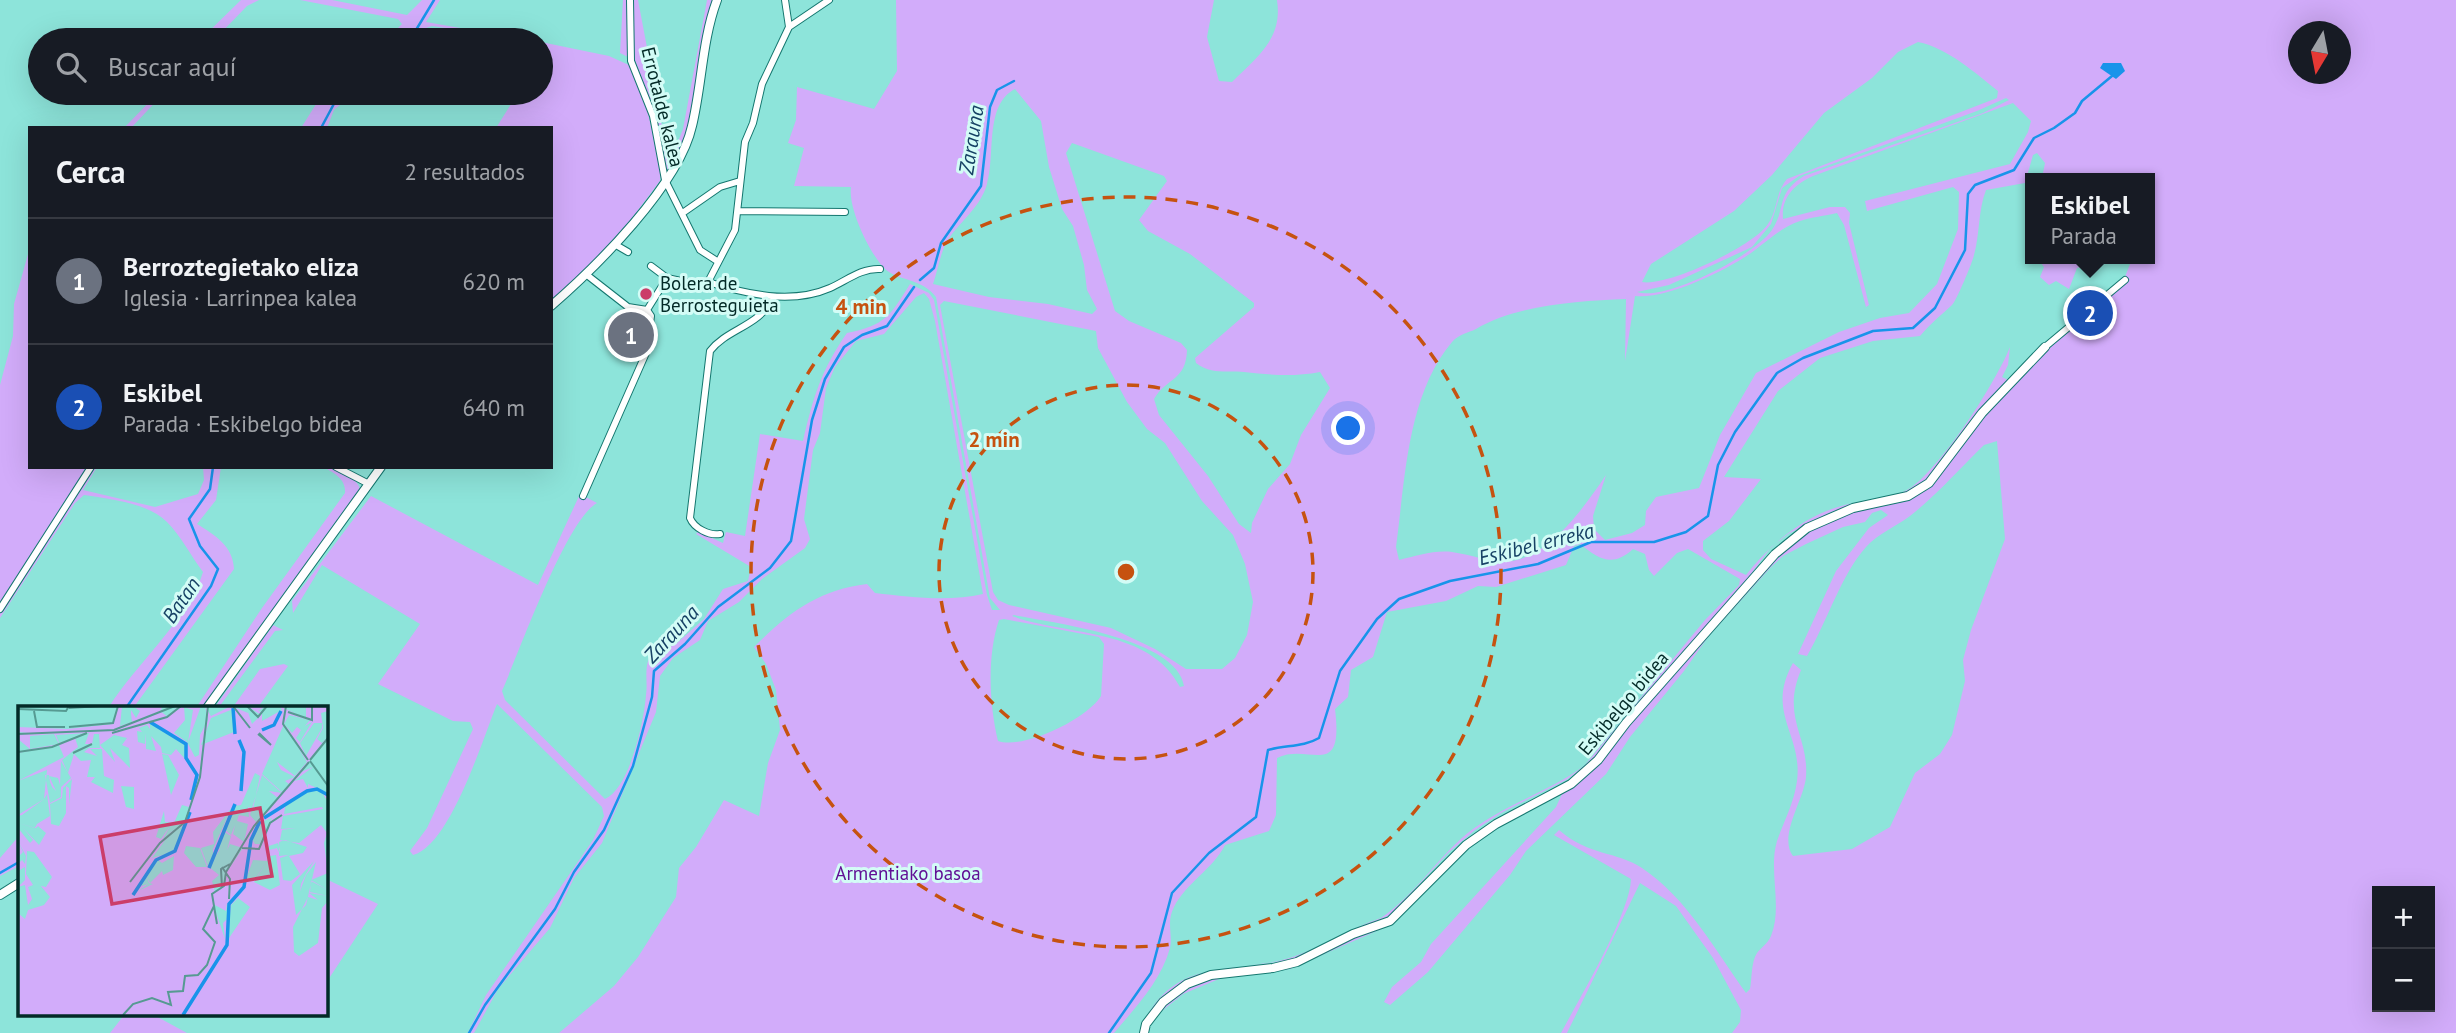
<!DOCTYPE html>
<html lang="es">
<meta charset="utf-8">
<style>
body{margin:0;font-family:"PT Sans",sans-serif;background:#242831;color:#f1f3f6}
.controls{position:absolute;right:21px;bottom:21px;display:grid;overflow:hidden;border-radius:0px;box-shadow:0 7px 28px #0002}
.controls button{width:63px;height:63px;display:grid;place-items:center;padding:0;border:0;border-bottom:2px solid #363941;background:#171b24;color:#f1f3f6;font:35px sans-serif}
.compass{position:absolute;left:2288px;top:21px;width:63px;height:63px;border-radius:50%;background:#171b24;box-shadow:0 7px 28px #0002;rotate:190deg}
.you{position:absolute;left:1349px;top:429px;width:24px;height:24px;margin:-18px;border:5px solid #fff;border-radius:50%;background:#1a73e8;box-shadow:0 0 0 10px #1a73e833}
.badge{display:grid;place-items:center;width:46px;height:46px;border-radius:50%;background:#ea580c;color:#fff;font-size:23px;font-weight:700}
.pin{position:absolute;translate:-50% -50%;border:4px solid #fff;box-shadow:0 2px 7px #0006}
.popup{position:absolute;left:2025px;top:173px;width:130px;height:91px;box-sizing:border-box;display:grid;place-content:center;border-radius:0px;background:#171b24;filter:drop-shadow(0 2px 5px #0005);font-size:23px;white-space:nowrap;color:#9ea1a6}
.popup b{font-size:26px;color:#f1f3f6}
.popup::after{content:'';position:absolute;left:50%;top:100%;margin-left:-14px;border:14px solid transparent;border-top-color:#171b24}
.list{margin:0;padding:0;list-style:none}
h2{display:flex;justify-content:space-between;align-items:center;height:91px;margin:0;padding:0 28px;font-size:30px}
h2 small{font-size:23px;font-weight:400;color:#9ea1a6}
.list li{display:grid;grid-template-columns:46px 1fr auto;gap:21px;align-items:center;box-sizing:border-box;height:126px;padding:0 28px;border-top:2px solid #363941}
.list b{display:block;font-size:26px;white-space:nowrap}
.list p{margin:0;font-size:23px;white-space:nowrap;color:#9ea1a6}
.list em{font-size:23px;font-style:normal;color:#9ea1a6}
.icon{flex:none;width:38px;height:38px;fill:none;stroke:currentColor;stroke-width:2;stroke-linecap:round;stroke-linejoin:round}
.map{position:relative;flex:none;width:2456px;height:1033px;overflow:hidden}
.search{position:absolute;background:#171b24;box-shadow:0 7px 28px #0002;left:28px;top:28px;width:525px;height:77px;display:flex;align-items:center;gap:18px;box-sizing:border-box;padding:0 24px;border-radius:38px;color:#9ea1a6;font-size:26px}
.panel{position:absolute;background:#171b24;box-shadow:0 7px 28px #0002;left:28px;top:126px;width:525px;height:343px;border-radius:0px}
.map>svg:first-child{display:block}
.green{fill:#d2acfa;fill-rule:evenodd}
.water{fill:#1894ea}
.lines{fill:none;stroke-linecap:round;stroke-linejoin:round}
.stream{stroke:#1894ea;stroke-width:2.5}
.minor-casing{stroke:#14776f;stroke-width:8}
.tertiary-casing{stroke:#14776f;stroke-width:10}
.minor{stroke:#fff;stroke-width:6}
.tertiary{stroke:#fff;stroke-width:8}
.ring{fill:none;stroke:#c65210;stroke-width:3.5;stroke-dasharray:12 9}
.poi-dot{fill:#cb3d69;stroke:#d3fcf6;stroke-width:2.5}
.labels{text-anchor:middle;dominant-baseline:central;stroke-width:6;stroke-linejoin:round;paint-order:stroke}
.street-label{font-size:19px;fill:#032a27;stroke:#d3fcf6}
.poi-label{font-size:19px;fill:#032a27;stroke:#d3fcf6;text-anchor:start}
.park-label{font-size:19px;fill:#611095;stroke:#d3fcf6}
.water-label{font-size:21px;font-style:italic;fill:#174265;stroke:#d3fcf6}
.inset-river{fill:none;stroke:#1894ea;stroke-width:3.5}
.inset-road{fill:none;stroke:#569a92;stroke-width:2}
.view{fill:#cb3d69;fill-opacity:0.15;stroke:#cb3d69;stroke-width:3.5}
.inset-edge{fill:none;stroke:#032a27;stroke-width:3.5}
.centre{fill:#c65210;stroke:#d3fcf6;stroke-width:3.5}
.ring-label{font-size:21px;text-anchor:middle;font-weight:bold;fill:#c65210;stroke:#d3fcf6;stroke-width:6;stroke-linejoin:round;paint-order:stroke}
</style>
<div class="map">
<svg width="2456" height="1033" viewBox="0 0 2456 1033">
<rect width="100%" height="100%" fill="#8de4da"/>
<path class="green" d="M 241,0 L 259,0 L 247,6 L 214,40 L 200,40 Z
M 300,0 L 332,0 L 407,15 L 422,0 L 440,0 L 426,22 L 529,40 L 432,26 L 417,31 L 412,40 L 386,40 L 402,24 L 398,19 Z
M 623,0 L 628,0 L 628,57 L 620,53 Z
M 632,0 L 638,0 L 667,153 L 672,157 L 683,129 L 707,0 L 713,0 C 706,37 694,148 667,170 L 654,113 L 632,52 Z
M 896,0 L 1214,0 L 1207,37 L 1219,81 L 1232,82 C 1257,57 1283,39 1277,0 L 2456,0 L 2456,1033 L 1732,1033 L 1740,1022 L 1741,1010 L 1713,958 L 1676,906 L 1640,883 L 1567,1033 L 1561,1033 C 1579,999 1630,914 1631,879 L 1554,835 L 1559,830 C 1589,856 1616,851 1642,868 C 1687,898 1715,950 1746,993 L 1750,989 C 1752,979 1751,962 1757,953 C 1761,948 1768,943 1771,936 C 1783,906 1768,871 1777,841 C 1784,821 1794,803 1797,781 C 1803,734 1765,713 1793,663 L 1801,670 C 1781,718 1809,735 1806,777 C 1804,800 1778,836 1793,856 L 1852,849 L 1890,827 L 1915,773 L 1940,754 L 1952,735 L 1965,681 L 1963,660 L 1971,630 L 2005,539 L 1997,441 L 1984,445 C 1960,468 1937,495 1910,516 C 1895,527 1879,533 1866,547 C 1841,575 1827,622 1807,656 L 1798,654 L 1836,571 L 1869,528 L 1888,515 L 1881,510 L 1872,513 L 1865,522 L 1843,527 L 1806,544 L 1783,556 L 1771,567 L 1708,637 L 1684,671 L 1630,737 L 1606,774 L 1526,851 L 1510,875 L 1428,972 L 1390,1005 L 1384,1002 L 1392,987 L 1421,962 L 1431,944 L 1556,807 L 1562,794 L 1518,812 L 1478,837 L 1390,925 L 1290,969 L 1226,976 L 1183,994 L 1158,1014 L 1145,1033 L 1159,1009 L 1181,992 L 1218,976 L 1296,964 L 1396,917 L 1451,856 L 1473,837 L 1591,769 L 1654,692 L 1737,600 L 1774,551 L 1839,514 L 1902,502 L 1918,495 L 1931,485 L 2001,396 L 2071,327 L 2121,287 L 2132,259 L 2150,259 L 2150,178 L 2042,178 L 2045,163 L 2037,153 L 2033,155 L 2025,183 L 1986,190 C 1978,210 1980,234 1974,255 C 1973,261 1956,302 1952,305 C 1940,316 1931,323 1920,336 L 1873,341 L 1820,358 L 1778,391 L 1724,477 L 1761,479 L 1729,521 L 1703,541 L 1703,550 L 1711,559 L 1746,575 C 1771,543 1805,515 1845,505 C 1867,500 1893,500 1912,487 C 1944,463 1995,384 2010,347 L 2008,365 L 2002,377 L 2010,381 L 1979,415 L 1938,470 L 1917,489 L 1895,498 L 1831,512 L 1788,534 L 1771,547 L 1734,597 L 1652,687 L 1592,761 L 1566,780 L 1501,813 L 1475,830 L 1448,853 L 1392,914 L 1295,959 L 1220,970 L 1192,979 L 1161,1001 L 1139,1033 C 1172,953 1229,977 1293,957 C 1323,947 1350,928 1381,918 C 1417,894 1439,854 1473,829 C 1508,803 1551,791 1585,765 L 1705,620 L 1739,585 L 1740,579 L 1688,549 L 1677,553 L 1654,576 L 1649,570 L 1645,554 L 1633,549 C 1612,568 1599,559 1580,544 L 1574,546 L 1566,565 L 1496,587 L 1478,586 L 1446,601 L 1387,612 L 1373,657 L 1351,670 L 1348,697 L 1335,709 C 1344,782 1309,742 1277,758 L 1276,815 L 1269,831 L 1225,845 C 1213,869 1186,883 1174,907 C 1166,922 1173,934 1170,948 C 1161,981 1135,1008 1114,1033 L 559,1033 L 614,986 L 638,957 L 676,897 L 679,868 L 696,847 L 724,800 L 759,816 L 768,763 L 780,730 L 776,690 L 766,664 L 754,647 C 788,613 818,590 867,584 L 875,593 C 909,597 949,602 983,594 L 935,321 L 929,299 L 924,293 L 916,297 L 884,334 L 856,341 L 835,367 L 826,388 L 820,433 L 813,450 L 804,519 L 810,539 L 805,548 L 762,579 L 739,602 L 708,621 L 700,640 L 673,658 L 660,676 L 656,712 L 602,843 L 574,878 L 550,928 L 498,989 L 474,1033 L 468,1033 L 486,995 L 593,840 L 604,816 L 602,807 L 497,704 C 483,738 450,846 413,855 L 410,851 L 427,828 L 473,729 L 470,722 L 453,721 L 378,684 L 420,624 L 322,565 L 293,613 L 292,601 L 371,496 L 538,585 L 580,494 L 597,503 C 566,520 519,653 502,691 L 505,700 L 605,799 C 630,788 644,721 646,695 C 648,682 644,672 649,658 L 677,643 L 704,619 L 723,589 L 748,581 L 751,567 L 696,534 L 698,532 L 723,543 L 726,532 L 745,536 L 760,434 L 803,441 C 813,398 821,370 847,333 C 886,325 890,316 910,284 L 929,293 L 934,300 L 987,595 L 992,610 L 1000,610 L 990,598 L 936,297 C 922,278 897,281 884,268 C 869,252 848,208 851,187 L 794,186 L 804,148 L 788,143 L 796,120 L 797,87 L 874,109 L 897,71 ZM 2298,32 L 2340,32 L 2340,74 L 2298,74 ZM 1918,42 C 1948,48 1975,73 1998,91 L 1997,98 L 1787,179 C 1775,193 1778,210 1768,224 C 1754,246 1667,287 1642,282 L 1651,264 L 1734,211 L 1772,175 L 1824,113 L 1872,78 L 1898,52 ZM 1015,89 L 1041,121 L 1049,167 L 1062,209 L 1073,226 L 1084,265 L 1087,290 L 1097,309 L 1092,314 L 1048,304 L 989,297 L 933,284 C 938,270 941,249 949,238 C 962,220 981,206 987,184 C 996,155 984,105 1015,89 ZM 2006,98 L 2009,100 L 1983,113 L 1804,176 C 1775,194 1787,207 1772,230 C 1755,255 1665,302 1637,292 L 1669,285 L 1752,247 L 1771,224 L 1782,188 L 1799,176 L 1977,111 ZM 2013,103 L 2031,121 L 2028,132 L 2010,164 L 1865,201 L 1867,211 L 1953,187 L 1959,192 L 1958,229 L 1937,284 L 1909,313 L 1880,318 L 1839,332 L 1756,373 L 1720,435 L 1699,488 L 1656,497 L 1646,511 L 1645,525 L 1632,533 L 1605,540 L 1594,529 L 1593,516 L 1606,475 C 1585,506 1551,555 1512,561 C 1492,563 1472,555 1452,552 C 1434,550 1416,556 1399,560 L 1396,547 C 1405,481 1407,395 1452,342 C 1459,334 1468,333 1476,329 C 1517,305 1577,301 1626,299 L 1625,361 L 1635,296 C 1666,300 1730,269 1755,250 C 1770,239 1782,227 1800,221 C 1811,217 1825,216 1837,213 L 1844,225 L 1866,307 L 1869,305 L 1849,223 L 1850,213 L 1845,207 L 1830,207 L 1783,219 C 1781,197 1795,184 1813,176 ZM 1072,143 L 1164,176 L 1167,181 L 1139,220 L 1148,231 L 1190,254 L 1254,303 L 1254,307 L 1195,358 L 1196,363 C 1212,375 1226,370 1244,372 C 1270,375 1294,377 1320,372 L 1330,388 L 1301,435 L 1290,464 L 1268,489 L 1252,523 L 1251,533 L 1239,524 L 1208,476 L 1159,415 L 1154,399 C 1167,377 1186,381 1187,350 L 1181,343 L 1129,321 L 1115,311 L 1066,153 ZM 944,301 L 1096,331 L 1098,348 L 1127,402 L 1147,429 L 1165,443 L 1202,501 L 1233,535 L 1245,564 L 1253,602 L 1247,635 L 1235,658 L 1222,669 L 1186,669 L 1155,649 L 1111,628 L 1009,605 L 998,600 L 993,592 L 940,305 ZM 1014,615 C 1054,623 1177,638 1184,686 L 1180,687 C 1149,627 1066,636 1012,616 ZM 1004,619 L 1099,637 L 1104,644 L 1101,696 C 1087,719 1023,750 998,741 C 989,704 987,655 999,620 ZM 2377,891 L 2430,891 L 2430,1007 L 2377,1007 Z
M 541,42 L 609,56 L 631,66 L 645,99 L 661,172 L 660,181 L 608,250 L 551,301 L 551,128 L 496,128 L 518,93 L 541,93 L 541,58 L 545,51 Z
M 158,93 L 164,93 L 131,128 L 124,128 Z
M 323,93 L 354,93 L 334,110 L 327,128 L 301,128 Z
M 30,247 L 30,467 L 87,467 L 0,605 L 0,385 L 13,336 L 14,304 Z
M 2038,259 L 2112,259 L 2077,268 L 2069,289 L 2056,281 L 2049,285 L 2040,277 L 2044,267 Z
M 94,467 L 97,467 L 83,490 L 155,507 L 198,494 L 204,480 L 203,467 L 221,467 L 216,500 L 197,524 C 215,535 233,546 234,569 L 134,707 L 109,707 C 135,665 190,617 203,572 C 191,556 181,536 167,522 C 148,503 110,499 84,495 L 75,503 L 0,618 L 0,613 Z
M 324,467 C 337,467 356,476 360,489 L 224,679 L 202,707 L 196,708 L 262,608 L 345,493 C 346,479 335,474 324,467 Z
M 273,625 L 283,630 L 275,631 L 219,707 L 215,707 Z
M 284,664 L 288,666 L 258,707 L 233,707 L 260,669 Z
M 19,836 L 19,866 L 0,876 L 0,858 Z
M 326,879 L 378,904 L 326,983 Z
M 125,1014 L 152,1014 L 187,1033 L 110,1033 Z"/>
<path class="water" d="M 2103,63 L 2121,63 L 2125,71 L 2116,79 L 2100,68 Z"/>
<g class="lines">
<path class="stream" d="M 410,40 L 434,0
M 321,128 L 336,100 L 347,93
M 920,280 L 934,268 L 941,243 L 981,186 L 990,107 L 997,90 L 1014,81
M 126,708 L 211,586 L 218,569 L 200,546 L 189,519 L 210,489 L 213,467
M 0,873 L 19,862
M 469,1033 L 485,1005 L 555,909 L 574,872 L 604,830 L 633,766 L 652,697 L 654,671 L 685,644 L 718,607 L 770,568 L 791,541 L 812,420 L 825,379 L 844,347 L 862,335 L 887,326 L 914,287
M 1109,1033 L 1151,973 L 1172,893 L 1209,853 L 1256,817 L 1268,750 C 1285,745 1304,747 1319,738 L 1340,671 L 1377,619 L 1399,599 L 1450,581 L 1538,564 L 1591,542 L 1654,542 L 1686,532 L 1708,516 L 1718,465 L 1735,432 L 1777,373 L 1803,358 L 1873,331 L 1913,328 L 1935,308 L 1965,250 L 1968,194 L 1975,185 L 2014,170 L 2034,138 L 2054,128 L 2075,113 L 2082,101 L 2112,76"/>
<defs>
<path id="minor" d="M 630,0 L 631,61 L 653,116 L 665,180 L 700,250 L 717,261
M 789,27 L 829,0
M 738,211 L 845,212
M 684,212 L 720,187 L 740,181
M 616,245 L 628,252
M 651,266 L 667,278
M 587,275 L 628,307 L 647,310 L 667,278 L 695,284 L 708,282 L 735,230 L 745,142 L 753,123 L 762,84 L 789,27 L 785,0
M 708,282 C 746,294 791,305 830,288 C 846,281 861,268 880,269
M 2045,347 L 2125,280
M 336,467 L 369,484
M 583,496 L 646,353 L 651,316 L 647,310
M 720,534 C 709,536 694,528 690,518 L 710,351 C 728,328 759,327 774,297
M 0,609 L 91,467"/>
<path id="tertiary" d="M 551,306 C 596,267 679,185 692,126 C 702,85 702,40 717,0
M 207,708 L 381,467
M 0,895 L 19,883
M 1144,1033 L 1146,1024 L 1163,1002 L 1187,984 L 1211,975 L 1273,968 L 1297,962 L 1353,934 L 1390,921 L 1466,845 L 1496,824 L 1571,784 L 1598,760 L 1626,723 L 1775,554 L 1807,528 L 1853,508 L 1908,496 L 1929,483 L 1982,413 L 2045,347"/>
</defs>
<use href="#minor" class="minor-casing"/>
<use href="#tertiary" class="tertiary-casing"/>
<use href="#minor" class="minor"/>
<use href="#tertiary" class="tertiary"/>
</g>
<g class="ring">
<circle cx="1126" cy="572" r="187"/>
<circle cx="1126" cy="572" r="375"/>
</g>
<circle class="poi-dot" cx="646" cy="294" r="7"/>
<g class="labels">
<g class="street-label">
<text transform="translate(663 107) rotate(76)">Errotalde kalea</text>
<text transform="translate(1623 703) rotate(-50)">Eskibelgo bidea</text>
</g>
<g class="poi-label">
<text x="660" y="283">Bolera de<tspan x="660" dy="22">Berrosteguieta</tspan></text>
</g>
<g class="park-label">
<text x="908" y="873">Armentiako basoa</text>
</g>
<g class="water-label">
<text transform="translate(971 140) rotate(-81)">Zarauna</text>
<text transform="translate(1536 544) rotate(-14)">Eskibel erreka</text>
<text transform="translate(181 600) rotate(-56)">Batan</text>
<text transform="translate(671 634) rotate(-47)">Zarauna</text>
</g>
</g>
<g transform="translate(18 706)">
<rect width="310" height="310" fill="#8de4da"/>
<path d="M 100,0 L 104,0 L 102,20 L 114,16 L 113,8 L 113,4 L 107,0 L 113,4 L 118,12 L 122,5 L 115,0 L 145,0 L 142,5 L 150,11 L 160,0 L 183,0 L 170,36 L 175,4 L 166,1 L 167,14 L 156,27 L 169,36 L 177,51 L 181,49 L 182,29 L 190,14 L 187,0 L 193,10 L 213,0 L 230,7 L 229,3 L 234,18 L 243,9 L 229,0 L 248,0 L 240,5 L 244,6 L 244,15 L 264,4 L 262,0 L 288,13 L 288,0 L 293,0 L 295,15 L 294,0 L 310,0 L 310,5 L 303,7 L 305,22 L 299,33 L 304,37 L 310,31 L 283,66 L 295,61 L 276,75 L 285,73 L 290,82 L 290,78 L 305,85 L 310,90 L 308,93 L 304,86 L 295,84 L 268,96 L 266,108 L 304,101 L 305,103 L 265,110 L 263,123 L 278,122 L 264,124 L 262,134 L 281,137 L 303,119 L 309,127 L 306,137 L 310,167 L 293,174 L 310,184 L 293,175 L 292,186 L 310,190 L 291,187 L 300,194 L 290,191 L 275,221 L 276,246 L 281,250 L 300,237 L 304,202 L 310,195 L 310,309 L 0,309 L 0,207 L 7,213 L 10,204 L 26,199 L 32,191 L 23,180 L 28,181 L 34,171 L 16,146 L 9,145 L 8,168 L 15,179 L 10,181 L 14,193 L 10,199 L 7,179 L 0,181 L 7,174 L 7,161 L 0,165 L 0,158 L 4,154 L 7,158 L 8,150 L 1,137 L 5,146 L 0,151 L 0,122 L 12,137 L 15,134 L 5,122 L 21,139 L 28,127 L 20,120 L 18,122 L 0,117 L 17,122 L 19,118 L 32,110 L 29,88 L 26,93 L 22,96 L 26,102 L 22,96 L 4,109 L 0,110 L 0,109 L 26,93 L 29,64 L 0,75 L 46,51 L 41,39 L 0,47 L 12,43 L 0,33 L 0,27 L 10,26 L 0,26 L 0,21 L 49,23 L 95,18 ZM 215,3 L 216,26 L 183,39 L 193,12 ZM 271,9 L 292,14 L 287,20 L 294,16 L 282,36 L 278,32 L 283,24 L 279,21 L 274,27 L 266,18 ZM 132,17 L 168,39 L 167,53 L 158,43 L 153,49 L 144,47 L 143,41 L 133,30 L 138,45 L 128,43 L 128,27 L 127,38 L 120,36 L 119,25 L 124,26 L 121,22 L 129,19 L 132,23 ZM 296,17 L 304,17 L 304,22 L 288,50 L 282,37 ZM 266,18 L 289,56 L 277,70 L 259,56 L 263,64 L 277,71 L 267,75 L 271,78 L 264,86 L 244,68 ZM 71,27 L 67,38 L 74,38 L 76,28 L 81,28 L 82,42 L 71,42 L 66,46 L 79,50 L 72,43 L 84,43 L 86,70 L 96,74 L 95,87 L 73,76 L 77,71 L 69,71 L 73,54 L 63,55 L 56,48 L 50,67 L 44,54 L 60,41 L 57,32 L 41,37 L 38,29 ZM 36,28 L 41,38 L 12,43 L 12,30 ZM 96,29 L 109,32 L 104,39 L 111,42 L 112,62 L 92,42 L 97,56 L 82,39 ZM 144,48 L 150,49 L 161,69 L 153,89 ZM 43,55 L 53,72 L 43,81 L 43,91 L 32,97 L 27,69 L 31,69 L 32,76 L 34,81 L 38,85 L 31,70 L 40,72 L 42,79 ZM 237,67 L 242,70 L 235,103 L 230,101 L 231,111 L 221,109 L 219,115 L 230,118 L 226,136 L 215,128 L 217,119 L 213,129 L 205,122 L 216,100 L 223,99 ZM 244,69 L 264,87 L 251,85 L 260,92 L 238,116 L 232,109 ZM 54,73 L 51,99 L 51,82 L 48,80 L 48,107 L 41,120 L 33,118 L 32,98 L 44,92 L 45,82 ZM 103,80 L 116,81 L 116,103 L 108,101 ZM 164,99 L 171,101 L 166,118 L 144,135 L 152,120 L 143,133 L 138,131 L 146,105 L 147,116 L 156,117 ZM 214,101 L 195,143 L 195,155 L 190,161 L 183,142 L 196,138 L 195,126 ZM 254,112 L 242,138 L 237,138 L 234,133 L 242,116 ZM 167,119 L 156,146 L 134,152 L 153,126 ZM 205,125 L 213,130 L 209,144 L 212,138 L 225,142 L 208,167 L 207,180 L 197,186 L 194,175 L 201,169 L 191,161 L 202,143 L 198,141 ZM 267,134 L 289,141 L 285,147 L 271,150 L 282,168 L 273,175 L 265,174 L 262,152 L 271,149 L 261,150 L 261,136 ZM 260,137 L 262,144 L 261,146 L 259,142 L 251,144 L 252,150 L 258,149 L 262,179 L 252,184 L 236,176 L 249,155 L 238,172 L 228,173 L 235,154 L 249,155 L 251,140 ZM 168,140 L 182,142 L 189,161 L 178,161 L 166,147 ZM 156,150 L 155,164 L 145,169 L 144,165 L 132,177 L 129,171 L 131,177 L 135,178 L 120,185 L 130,178 L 124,180 L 124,174 L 140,154 L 144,157 ZM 296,155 L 288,168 L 283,178 L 282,185 L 281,188 L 288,169 L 298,156 L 288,199 L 278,209 L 274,179 ZM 220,192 L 232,201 L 209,235 L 213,199 ZM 209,197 L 212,210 L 205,217 L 207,233 L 195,198 L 208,205 Z" fill="#d2acfa" fill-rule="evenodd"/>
<path class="inset-river" d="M 215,2 L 217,28M 132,16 L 168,38 L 168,52 L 179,69 L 173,94M 244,24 L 256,19 L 263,5M 221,34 L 226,46 L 223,85M 246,112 L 289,85 L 299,83 L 310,89M 191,162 L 217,98M 115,189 L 138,154 L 157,145 L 172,106M 165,309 L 209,239 L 211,198 L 226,181 L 233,134 L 242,115"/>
<path class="inset-road" d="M 215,0 L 232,22M 229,0 L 240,11 L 249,0M 268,0 L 265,18 L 290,54M 51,2 L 82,0M 0,3 L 48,5 L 51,0M 16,5 L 19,21 L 47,21M 270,6 L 294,14 L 294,0M 51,21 L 95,17 L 100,0M 94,27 L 149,11 L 163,0M 0,28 L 96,24 L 157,0M 240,28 L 253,39 L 241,27M 0,46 L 34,41 L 69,27M 55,47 L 74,38M 292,54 L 310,32M 292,55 L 310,80M 224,142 L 241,143 L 252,117 L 264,109M 204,161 L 212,173 L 211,193M 112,176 L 142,137 L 167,116 L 182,71 L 190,0M 204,182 L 203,163 L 212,158M 199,218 L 194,188 L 206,180 L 208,166 L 236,120 L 291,56M 105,309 L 115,298 L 134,292 L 153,299 L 150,286 L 165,285 L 167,270 L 180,269 L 189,259 L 197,236 L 185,223 L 196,200"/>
<path class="view" d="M 242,102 L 254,170 L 94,198 L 82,131 Z"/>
<rect width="310" height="310" class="inset-edge"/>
</g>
<circle cx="1126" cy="572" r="10" class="centre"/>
<g class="ring-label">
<text x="861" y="314">4 min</text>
<text x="994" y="447">2 min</text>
</g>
</svg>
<div class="controls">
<button>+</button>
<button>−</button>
</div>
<svg class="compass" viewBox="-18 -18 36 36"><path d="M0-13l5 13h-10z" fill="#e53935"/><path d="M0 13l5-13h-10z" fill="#9ea1a6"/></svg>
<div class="you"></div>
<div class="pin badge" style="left:631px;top:335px;background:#6b7280">1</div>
<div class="pin badge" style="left:2090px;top:313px;background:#1a4fb4">2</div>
<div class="popup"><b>Eskibel</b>Parada</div>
<div class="search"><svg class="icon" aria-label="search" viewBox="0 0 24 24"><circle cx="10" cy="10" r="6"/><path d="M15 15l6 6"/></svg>Buscar aquí</div>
<section class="panel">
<h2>Cerca<small>2 resultados</small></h2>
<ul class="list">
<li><span class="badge" style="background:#6b7280">1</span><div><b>Berroztegietako eliza</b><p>Iglesia · Larrinpea kalea</p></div><em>620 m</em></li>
<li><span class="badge" style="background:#1a4fb4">2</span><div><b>Eskibel</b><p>Parada · Eskibelgo bidea</p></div><em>640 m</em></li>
</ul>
</section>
</div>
